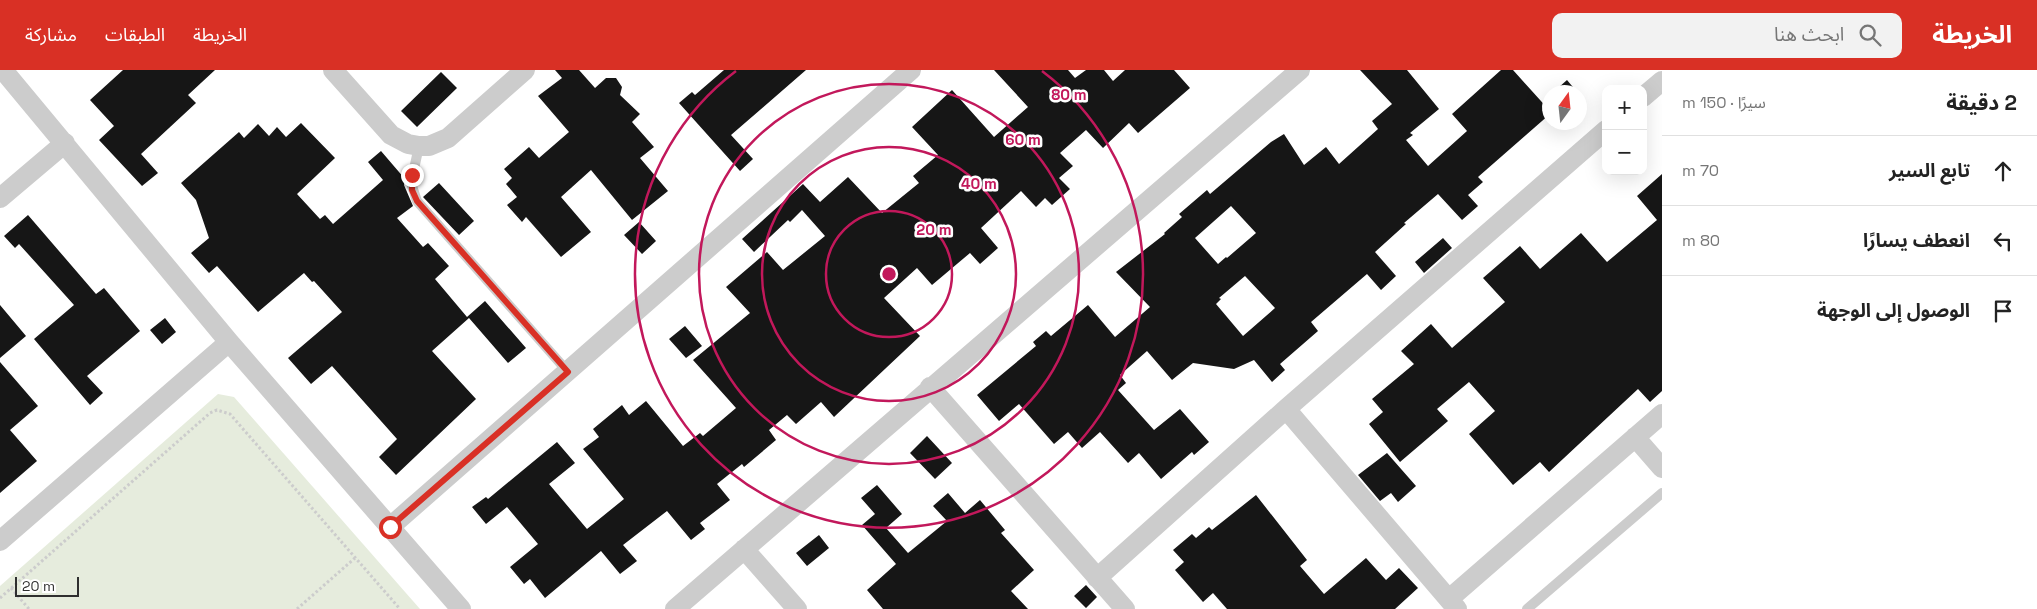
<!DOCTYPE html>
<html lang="ar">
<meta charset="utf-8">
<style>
body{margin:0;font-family:"Space Grotesk","Noto Sans Arabic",sans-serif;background:#f2f2f2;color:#222;direction:rtl}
.controls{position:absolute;right:15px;top:15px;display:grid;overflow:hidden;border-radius:10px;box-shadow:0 5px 20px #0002}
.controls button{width:45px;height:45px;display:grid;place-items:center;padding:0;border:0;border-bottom:1px solid #e0e0e0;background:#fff;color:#222;font:25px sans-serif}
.compass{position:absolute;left:1542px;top:15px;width:45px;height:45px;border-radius:50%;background:#fff;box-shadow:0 5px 20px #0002;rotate:15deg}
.scale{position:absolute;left:15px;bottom:12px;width:64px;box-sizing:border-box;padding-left:5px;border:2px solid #2f2f2f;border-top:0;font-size:14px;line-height:18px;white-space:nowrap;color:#2f2f2f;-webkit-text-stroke:4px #fff;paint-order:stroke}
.stop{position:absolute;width:15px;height:15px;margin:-11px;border:4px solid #d93025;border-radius:50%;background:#fff}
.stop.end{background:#d93025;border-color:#fff;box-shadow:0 1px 5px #0008}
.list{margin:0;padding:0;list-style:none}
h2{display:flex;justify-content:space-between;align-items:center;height:65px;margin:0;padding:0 20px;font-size:21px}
h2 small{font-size:16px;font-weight:400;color:#767676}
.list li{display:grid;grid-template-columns:32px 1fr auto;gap:15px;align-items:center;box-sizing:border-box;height:70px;padding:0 20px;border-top:1px solid #e0e0e0}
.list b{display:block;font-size:19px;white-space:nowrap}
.list em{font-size:16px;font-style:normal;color:#767676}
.icon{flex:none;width:28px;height:28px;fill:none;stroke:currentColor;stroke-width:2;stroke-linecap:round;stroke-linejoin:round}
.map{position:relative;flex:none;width:1662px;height:539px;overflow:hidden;direction:ltr}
header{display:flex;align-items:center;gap:30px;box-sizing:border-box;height:70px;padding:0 25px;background:#d93025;color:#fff}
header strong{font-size:24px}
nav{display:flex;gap:28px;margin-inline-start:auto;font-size:18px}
.search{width:350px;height:45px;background:#f2f2f2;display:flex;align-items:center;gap:12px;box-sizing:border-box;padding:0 18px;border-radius:10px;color:#767676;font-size:19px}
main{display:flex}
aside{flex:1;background:#fff}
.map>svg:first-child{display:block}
.green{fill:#e6ecdd}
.building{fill:#161616;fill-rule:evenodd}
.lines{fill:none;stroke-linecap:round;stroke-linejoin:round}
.path{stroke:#ccc;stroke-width:3;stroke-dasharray:2.5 2.5;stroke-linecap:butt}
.lane{stroke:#ccc;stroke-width:10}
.street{stroke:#ccc;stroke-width:20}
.route{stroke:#d93025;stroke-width:6}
.ring{fill:none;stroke:#c2185b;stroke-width:2.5}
.centre{fill:#c2185b;stroke:#fff;stroke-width:2.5}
.ring-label{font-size:15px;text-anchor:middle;font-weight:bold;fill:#c2185b;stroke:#fff;stroke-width:5;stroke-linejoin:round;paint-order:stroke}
</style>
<header>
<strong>الخريطة</strong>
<div class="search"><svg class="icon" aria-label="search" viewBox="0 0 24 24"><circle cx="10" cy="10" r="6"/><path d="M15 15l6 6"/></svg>ابحث هنا</div>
<nav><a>الخريطة</a><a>الطبقات</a><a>مشاركة</a></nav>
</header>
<main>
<aside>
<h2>2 دقيقة<small>سيرًا · 150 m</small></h2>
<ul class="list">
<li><svg class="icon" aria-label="ahead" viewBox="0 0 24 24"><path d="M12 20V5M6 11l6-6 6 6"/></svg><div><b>تابع السير</b></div><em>70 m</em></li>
<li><svg class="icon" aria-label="left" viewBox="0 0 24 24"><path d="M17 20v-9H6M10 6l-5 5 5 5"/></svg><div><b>انعطف يسارًا</b></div><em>80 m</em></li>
<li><svg class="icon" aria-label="arrive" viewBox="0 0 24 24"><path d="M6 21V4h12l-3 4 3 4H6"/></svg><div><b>الوصول إلى الوجهة</b></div></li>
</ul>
</aside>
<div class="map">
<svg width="1662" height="539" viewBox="0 0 1662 539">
<rect width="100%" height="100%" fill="#fff"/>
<path class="green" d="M 218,324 L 234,327 L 420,539 L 0,539 L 0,516 Z"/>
<path class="building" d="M 123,0 L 215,0 L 188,25 L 196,33 L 141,84 L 158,103 L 142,116 L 99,70 L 114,56 L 90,30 Z
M 555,0 L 579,0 L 595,18 L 606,8 L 616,8 L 622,17 L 620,25 L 640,44 L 632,52 L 654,77 L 640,88 L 668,121 L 632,150 L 591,100 L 561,127 L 591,162 L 561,187 L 526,147 L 522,152 L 507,135 L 517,127 L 506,114 L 512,108 L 504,99 L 529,77 L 539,88 L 569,62 L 538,26 L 562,8 Z
M 724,0 L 806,0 L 731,65 L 753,89 L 740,101 L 679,33 L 692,22 L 695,25 Z
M 994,0 L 1068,0 L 1075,8 L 1086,0 L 1104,0 L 1113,11 L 1125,0 L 1174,0 L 1190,18 L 1138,63 L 1129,53 L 1103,78 L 1086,60 L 1060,83 L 1073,96 L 1059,108 L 1070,119 L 1052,135 L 1045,128 L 1036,137 L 1021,121 L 981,158 L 998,178 L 980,194 L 970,183 L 932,215 L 917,198 L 884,228 L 920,266 L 834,347 L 821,332 L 796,354 L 787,345 L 769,360 L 776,370 L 744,397 L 742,394 L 717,414 L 730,430 L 700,453 L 705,459 L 691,470 L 667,441 L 623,475 L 637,491 L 620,504 L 601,481 L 545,528 L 530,509 L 524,514 L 510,497 L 538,474 L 507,437 L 486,454 L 472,437 L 486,427 L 488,429 L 557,372 L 575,393 L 549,414 L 587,459 L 624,429 L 583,379 L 599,367 L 593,359 L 622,335 L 629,345 L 646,331 L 683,376 L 700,363 L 703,366 L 736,338 L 693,290 L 750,243 L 726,217 L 767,182 L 783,200 L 825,166 L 802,140 L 790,152 L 788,150 L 754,182 L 742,169 L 803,114 L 820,132 L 848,107 L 882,143 L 919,113 L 913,106 L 938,85 L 912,57 L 952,20 L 994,67 L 1028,37 Z
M 1360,0 L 1407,0 L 1439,39 L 1410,63 L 1413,65 L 1406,70 L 1428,96 L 1467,61 L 1452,44 L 1501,0 L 1513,0 L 1550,41 L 1550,44 L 1478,107 L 1483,112 L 1468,125 L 1478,136 L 1462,150 L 1438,124 L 1404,153 L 1406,154 L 1375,182 L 1396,206 L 1381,220 L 1367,204 L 1311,252 L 1318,261 L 1280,294 L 1285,300 L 1272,312 L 1254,290 L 1234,299 L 1193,293 L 1172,310 L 1147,281 L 1120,305 L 1126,313 L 1118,320 L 1154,360 L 1180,339 L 1209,372 L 1194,385 L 1192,382 L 1161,409 L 1139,383 L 1128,393 L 1100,362 L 1082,378 L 1068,362 L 1054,374 L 1019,334 L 999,351 L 977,325 L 1036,276 L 1033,272 L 1046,261 L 1051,266 L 1088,235 L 1115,267 L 1150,237 L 1116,202 L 1165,164 L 1164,163 L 1182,147 L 1179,144 L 1207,120 L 1210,124 L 1271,72 L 1284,64 L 1304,95 L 1326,77 L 1339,94 L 1378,59 L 1372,51 L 1392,34 ZM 1231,136 L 1256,163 L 1227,188 L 1226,187 L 1218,194 L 1195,168 ZM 1245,206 L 1275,238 L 1243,266 L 1216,234 L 1221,229 L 1219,228 Z
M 441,2 L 457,18 L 417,57 L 401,41 Z
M 1567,10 L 1577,22 L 1553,22 L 1558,18 Z
M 301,53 L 335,88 L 297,124 L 320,149 L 325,145 L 333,154 L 383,110 L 368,92 L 381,81 L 405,109 L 404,115 L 413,136 L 397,148 L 423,177 L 428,173 L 449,196 L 435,209 L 467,247 L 485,231 L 526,278 L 508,293 L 469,248 L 432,281 L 476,329 L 396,405 L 379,387 L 397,369 L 332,296 L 311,314 L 288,288 L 342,242 L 314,211 L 312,212 L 304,203 L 258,242 L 217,196 L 209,203 L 191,183 L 209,168 L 196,130 L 181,113 L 239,62 L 244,68 L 258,54 L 269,66 L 277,57 L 286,67 Z
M 1662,104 L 1662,321 L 1650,332 L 1638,319 L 1549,402 L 1540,392 L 1513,415 L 1469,364 L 1495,341 L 1469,312 L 1437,339 L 1448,351 L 1400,392 L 1369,354 L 1383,342 L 1372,329 L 1414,294 L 1401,281 L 1431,254 L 1452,278 L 1505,232 L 1483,208 L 1520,176 L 1540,199 L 1581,163 L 1607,192 L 1657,150 L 1637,126 Z
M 439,113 L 474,151 L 459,165 L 423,127 Z
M 28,145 L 96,224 L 104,218 L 140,261 L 87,306 L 103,323 L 90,335 L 34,269 L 74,235 L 19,174 L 15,178 L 4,166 Z
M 639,152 L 656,171 L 642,184 L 624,165 Z
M 1443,168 L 1452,178 L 1424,203 L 1415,192 Z
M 0,235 L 26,266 L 0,288 Z
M 165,248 L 176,262 L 162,274 L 150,260 Z
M 685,256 L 702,276 L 686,288 L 669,269 Z
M 0,292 L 38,336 L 10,360 L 37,391 L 0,423 Z
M 927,366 L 952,393 L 935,409 L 910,383 Z
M 1387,383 L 1416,416 L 1398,432 L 1391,423 L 1380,431 L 1358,405 Z
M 877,415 L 902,444 L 886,458 L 908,483 L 947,451 L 933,436 L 948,423 L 965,443 L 980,430 L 1005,460 L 1001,463 L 1034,500 L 1011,521 L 1028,539 L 883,539 L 867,520 L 896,494 L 862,455 L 875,444 L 861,428 Z
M 1256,425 L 1307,490 L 1300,496 L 1324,524 L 1366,488 L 1386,510 L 1399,498 L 1418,518 L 1395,539 L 1227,539 L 1213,523 L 1203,532 L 1175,500 L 1184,492 L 1173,480 L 1192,464 L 1196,468 L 1209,457 L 1212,460 Z
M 819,465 L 829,478 L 807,496 L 796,483 Z
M 1086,515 L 1097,527 L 1086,538 L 1074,526 Z"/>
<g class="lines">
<path class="path" d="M 11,518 L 29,539
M 0,528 L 210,343 L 217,340 L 230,344 L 400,539
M 297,539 L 355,488"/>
<path class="lane" d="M 419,76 L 411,113 L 417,131 L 568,302
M 1527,539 L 1662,423"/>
<path class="street" d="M 3,0 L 229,272 L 461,539
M 333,0 L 391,65 L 408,74 L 419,76 L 429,76 L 448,68 L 525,0
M 1643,27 L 1662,11
M 0,128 L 65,73
M 930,317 L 1125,539
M 1286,339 L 1457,539
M 1635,367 L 1662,398
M 390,457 L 911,0
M 0,471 L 229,272
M 744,479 L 797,539
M 1097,508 L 1286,339 L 1606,60
M 1449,529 L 1662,344
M 675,539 L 1300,0"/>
</g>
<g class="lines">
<path class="route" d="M 390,457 L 568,302 L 417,131 L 412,120 L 412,105"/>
</g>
<g class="ring">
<circle cx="889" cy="204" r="63"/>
<circle cx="889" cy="204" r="127"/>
<circle cx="889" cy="204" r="190"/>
<path d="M1042 1A254 254 0 1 1 736 1"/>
</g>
<circle cx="889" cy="204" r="8" class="centre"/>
<g class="ring-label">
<text x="1069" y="30">80 m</text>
<text x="1023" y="75">60 m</text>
<text x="979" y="119">40 m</text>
<text x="934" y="165">20 m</text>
</g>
</svg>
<div class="controls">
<button>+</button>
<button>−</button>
</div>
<svg class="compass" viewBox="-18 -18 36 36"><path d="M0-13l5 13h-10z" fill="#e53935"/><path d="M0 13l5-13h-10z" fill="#767676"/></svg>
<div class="scale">20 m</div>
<div class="stop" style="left:390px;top:457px"></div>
<div class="stop end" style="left:412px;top:105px"></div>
</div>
</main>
